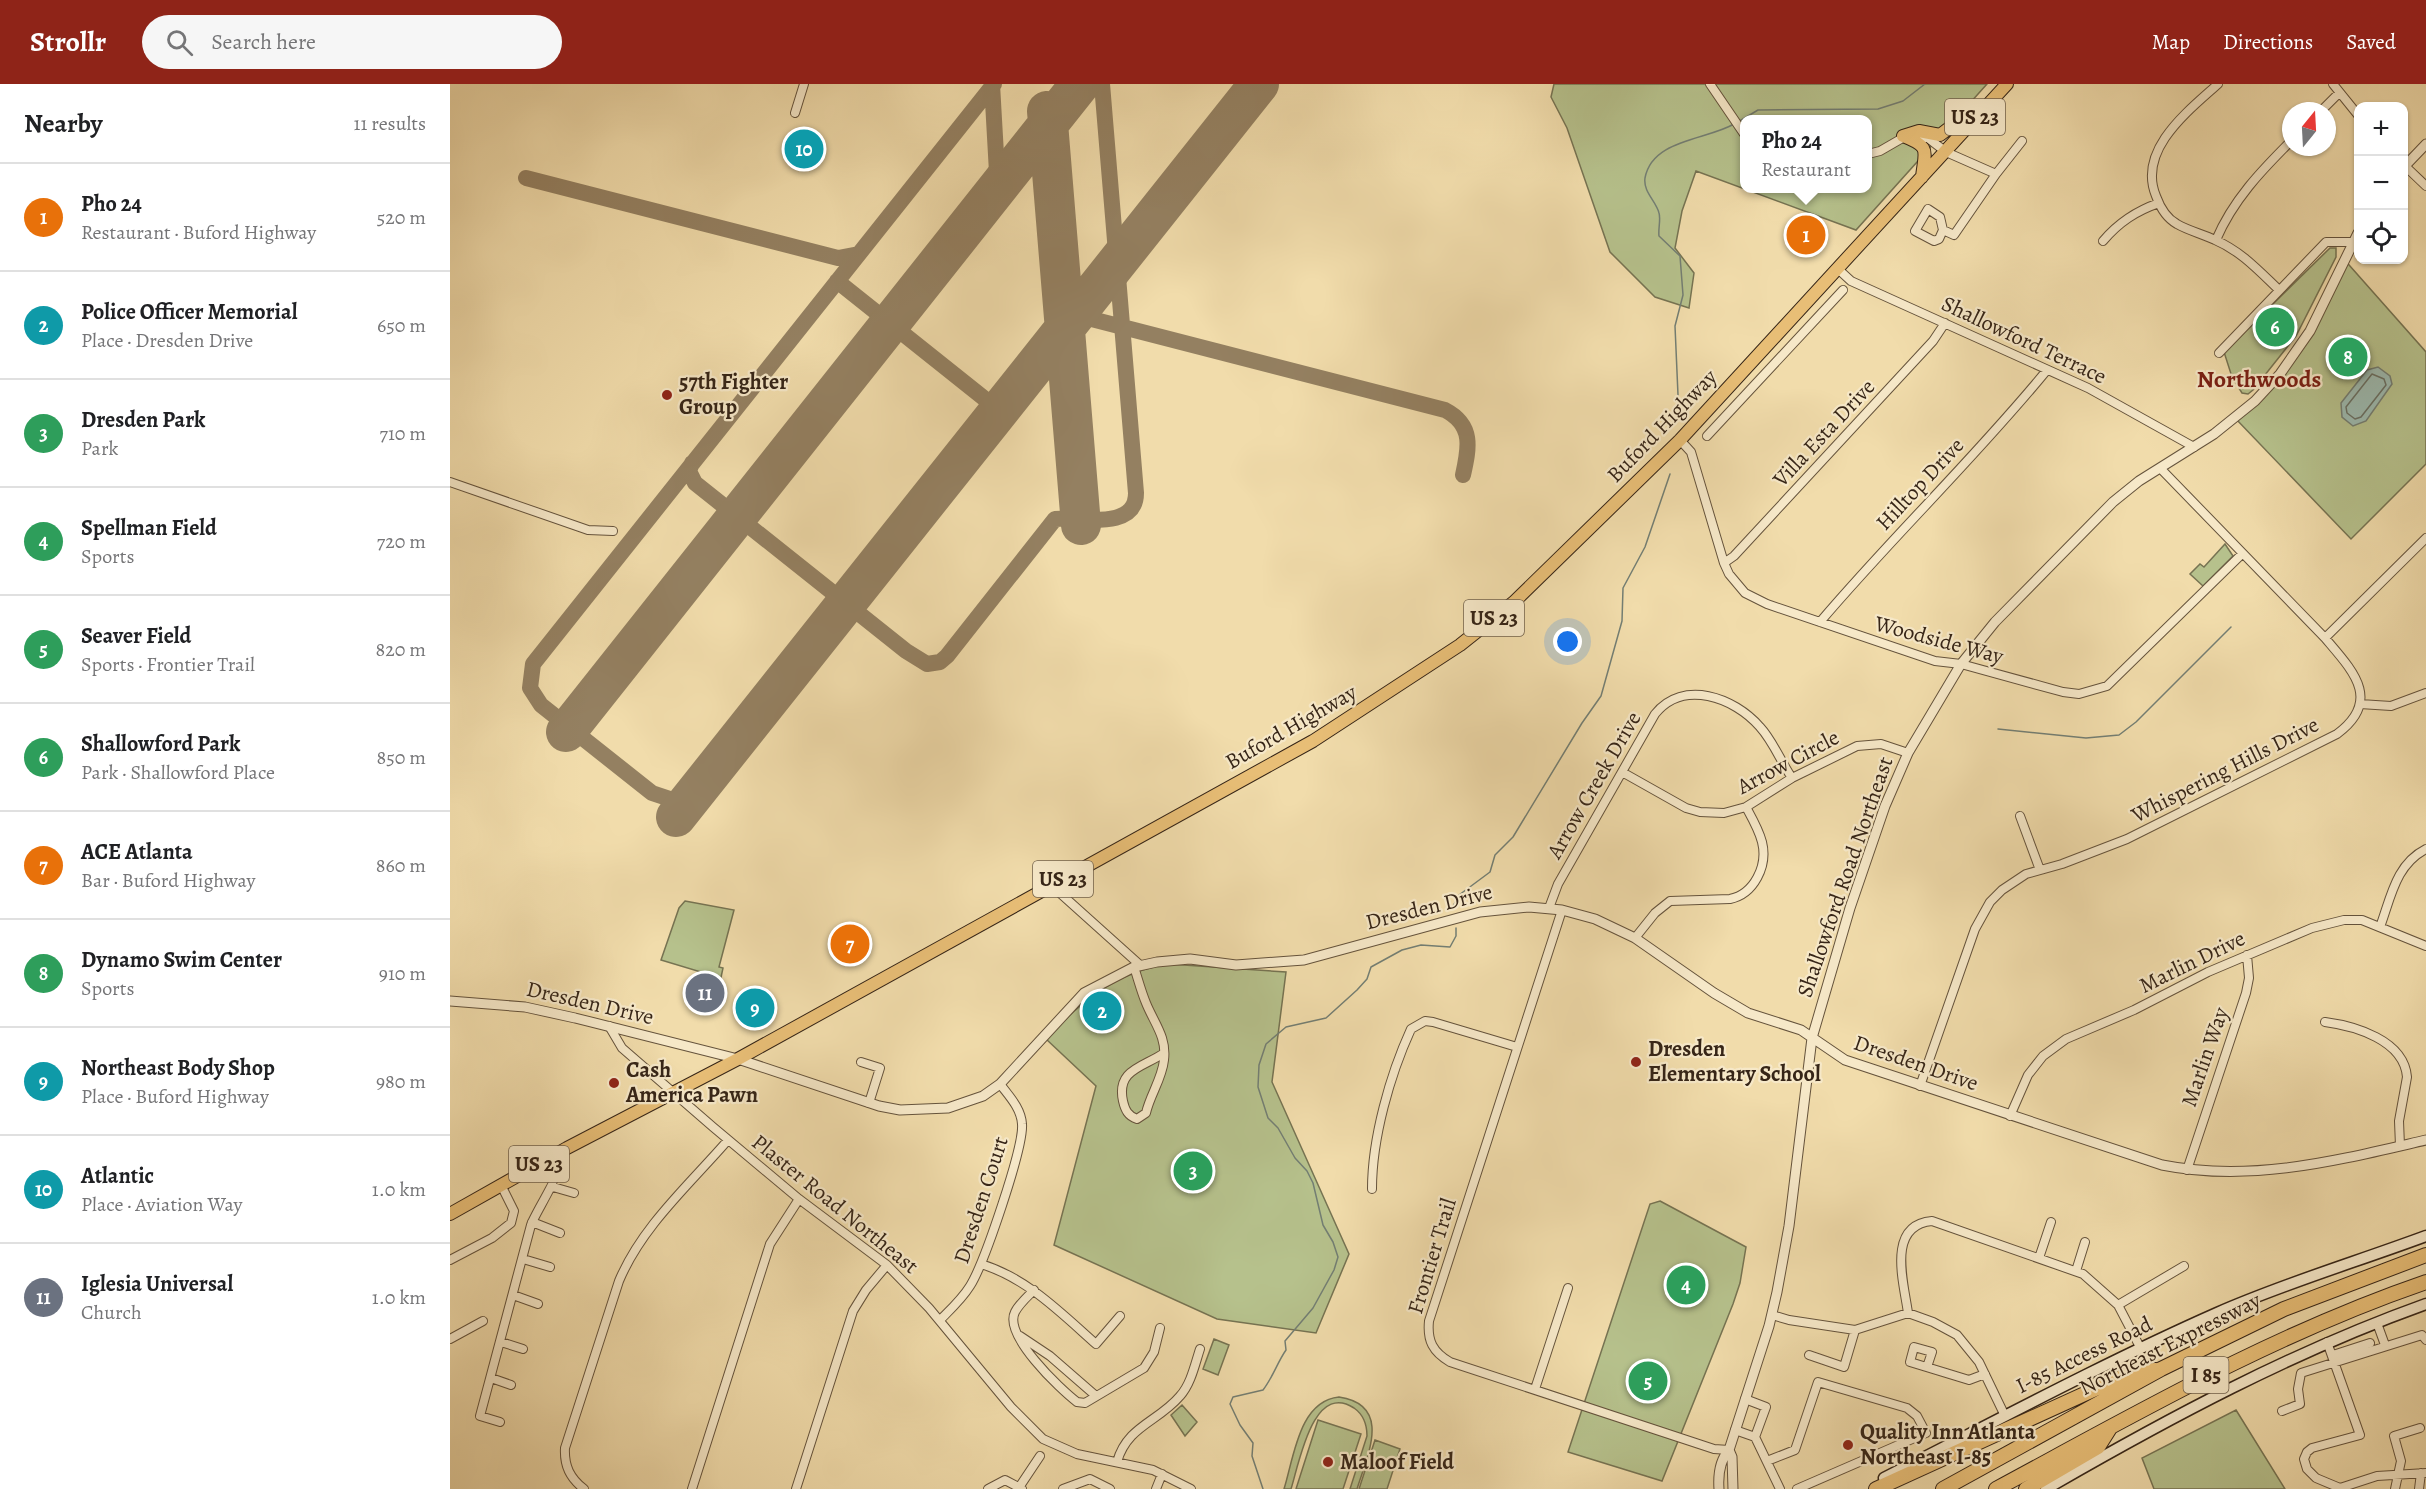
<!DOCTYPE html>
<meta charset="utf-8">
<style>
body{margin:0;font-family:Alegreya,serif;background:#f6f6f6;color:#202124}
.controls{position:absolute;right:18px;top:18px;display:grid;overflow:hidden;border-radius:12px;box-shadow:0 2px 4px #0004}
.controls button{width:54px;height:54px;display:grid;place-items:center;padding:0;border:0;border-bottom:2px solid #e0e0e0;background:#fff;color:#202124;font:30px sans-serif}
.compass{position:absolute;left:1832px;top:18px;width:54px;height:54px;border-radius:50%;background:#fff;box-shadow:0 2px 4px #0004;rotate:18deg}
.you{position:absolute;left:1118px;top:558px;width:21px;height:21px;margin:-15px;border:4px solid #fff;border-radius:50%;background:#1a73e8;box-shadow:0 0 0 9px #1a73e833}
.badge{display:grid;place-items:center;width:39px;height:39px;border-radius:50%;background:#8f2418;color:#fff;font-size:20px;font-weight:700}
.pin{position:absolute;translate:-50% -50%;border:3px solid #fff;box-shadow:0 2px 6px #0006}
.popup{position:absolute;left:1290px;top:31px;width:132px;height:78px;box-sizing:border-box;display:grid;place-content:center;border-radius:12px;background:#fff;filter:drop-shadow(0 2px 4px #0005);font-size:20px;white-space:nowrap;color:#757577}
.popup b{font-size:22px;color:#202124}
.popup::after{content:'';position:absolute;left:50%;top:100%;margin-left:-12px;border:12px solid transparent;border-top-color:#fff}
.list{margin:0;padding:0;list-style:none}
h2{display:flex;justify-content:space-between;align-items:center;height:78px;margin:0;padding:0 24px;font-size:26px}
h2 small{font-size:20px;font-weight:400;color:#757577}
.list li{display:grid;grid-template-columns:39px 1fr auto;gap:18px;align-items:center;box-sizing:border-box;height:108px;padding:0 24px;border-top:2px solid #e0e0e0}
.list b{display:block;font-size:22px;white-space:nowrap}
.list p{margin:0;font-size:20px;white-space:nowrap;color:#757577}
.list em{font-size:20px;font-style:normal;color:#757577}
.icon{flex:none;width:33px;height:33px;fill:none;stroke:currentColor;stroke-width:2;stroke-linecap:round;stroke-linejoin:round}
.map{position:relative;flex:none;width:1976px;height:1405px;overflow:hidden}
header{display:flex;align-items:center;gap:36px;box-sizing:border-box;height:84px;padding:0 30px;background:#8f2418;color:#fff}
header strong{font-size:28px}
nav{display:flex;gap:33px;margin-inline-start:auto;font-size:21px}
.search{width:420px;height:54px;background:#f6f6f6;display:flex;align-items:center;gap:15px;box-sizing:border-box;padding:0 21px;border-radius:33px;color:#757577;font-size:22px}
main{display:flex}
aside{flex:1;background:#fff}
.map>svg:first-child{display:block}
.green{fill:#b6c18c;stroke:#767352;stroke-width:1.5;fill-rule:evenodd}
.water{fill:#9cbab0;stroke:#737e73;stroke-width:1.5}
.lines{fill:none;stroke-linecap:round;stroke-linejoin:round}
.shore{stroke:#697064;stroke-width:1.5}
.stream{stroke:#737e73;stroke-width:1.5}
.taxiway{stroke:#948061;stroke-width:16}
.runway{stroke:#948061;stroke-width:40}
.minor-casing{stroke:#65533c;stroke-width:10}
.tertiary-casing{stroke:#65533c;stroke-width:11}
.secondary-casing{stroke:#362517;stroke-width:13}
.primary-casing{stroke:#362517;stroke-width:14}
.motorway-casing{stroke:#362517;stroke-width:16}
.minor{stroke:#f6e8c8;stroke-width:8}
.tertiary{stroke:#f6e8c8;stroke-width:9}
.secondary{stroke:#f6e8c8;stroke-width:10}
.primary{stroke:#e8be76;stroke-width:12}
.motorway{stroke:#e8be76;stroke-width:14}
.poi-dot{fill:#8f2418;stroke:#f6e8c8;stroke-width:2}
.labels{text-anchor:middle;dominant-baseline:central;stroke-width:4.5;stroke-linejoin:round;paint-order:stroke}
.shield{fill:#f6e8c8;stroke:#70604c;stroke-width:1.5}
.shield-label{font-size:21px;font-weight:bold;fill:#362517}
.street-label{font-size:22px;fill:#362517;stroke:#f6e8c8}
.poi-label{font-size:22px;font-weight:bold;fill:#362517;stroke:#f6e8c8;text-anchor:start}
.neighbourhood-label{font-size:24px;font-weight:bold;fill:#7a1f14;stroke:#f6e8c8}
</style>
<header>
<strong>Strollr</strong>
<div class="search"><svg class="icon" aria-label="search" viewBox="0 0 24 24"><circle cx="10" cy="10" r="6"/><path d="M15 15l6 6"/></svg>Search here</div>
<nav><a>Map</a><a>Directions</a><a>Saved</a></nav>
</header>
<main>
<aside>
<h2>Nearby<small>11 results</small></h2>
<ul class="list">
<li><span class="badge" style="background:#e8710a">1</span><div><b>Pho 24</b><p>Restaurant · Buford Highway</p></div><em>520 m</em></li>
<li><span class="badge" style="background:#0f9aa8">2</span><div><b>Police Officer Memorial</b><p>Place · Dresden Drive</p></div><em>650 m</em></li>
<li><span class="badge" style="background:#2e9e5b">3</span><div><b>Dresden Park</b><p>Park</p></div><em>710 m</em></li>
<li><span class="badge" style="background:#2e9e5b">4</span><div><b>Spellman Field</b><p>Sports</p></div><em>720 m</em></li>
<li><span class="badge" style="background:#2e9e5b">5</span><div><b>Seaver Field</b><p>Sports · Frontier Trail</p></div><em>820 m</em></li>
<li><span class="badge" style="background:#2e9e5b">6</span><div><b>Shallowford Park</b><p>Park · Shallowford Place</p></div><em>850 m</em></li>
<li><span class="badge" style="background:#e8710a">7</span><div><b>ACE Atlanta</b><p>Bar · Buford Highway</p></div><em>860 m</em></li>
<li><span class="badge" style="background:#2e9e5b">8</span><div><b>Dynamo Swim Center</b><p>Sports</p></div><em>910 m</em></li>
<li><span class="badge" style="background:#0f9aa8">9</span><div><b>Northeast Body Shop</b><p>Place · Buford Highway</p></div><em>980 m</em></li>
<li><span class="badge" style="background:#0f9aa8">10</span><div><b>Atlantic</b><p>Place · Aviation Way</p></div><em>1.0 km</em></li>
<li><span class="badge" style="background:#6b7280">11</span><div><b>Iglesia Universal</b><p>Church</p></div><em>1.0 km</em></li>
</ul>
</aside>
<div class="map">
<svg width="1976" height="1405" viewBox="0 0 1976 1405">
<rect width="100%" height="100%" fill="#f1dcab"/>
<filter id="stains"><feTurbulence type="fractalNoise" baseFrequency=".00333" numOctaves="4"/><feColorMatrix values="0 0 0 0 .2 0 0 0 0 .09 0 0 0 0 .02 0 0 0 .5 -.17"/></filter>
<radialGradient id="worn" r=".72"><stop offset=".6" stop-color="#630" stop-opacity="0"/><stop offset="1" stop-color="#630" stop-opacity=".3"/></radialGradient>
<path class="green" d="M 1104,0 L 1537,0 L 1406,146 L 1246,87 L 1232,127 L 1225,164 L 1244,189 L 1239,224 L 1205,213 L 1160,168 L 1117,44 L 1101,13 ZM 1294,36 L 1418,36 L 1418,104 L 1294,104 Z
M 1880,164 L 1886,164 L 1886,173 L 1846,252 L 1803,306 L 1798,310 L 1792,309 L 1782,293 L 1774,268 Z
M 1892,173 L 1976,268 L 1976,380 L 1901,455 L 1786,335 L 1824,294 L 1864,238 Z
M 1775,460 L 1783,472 L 1753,502 L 1740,490 L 1750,480 L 1754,483 Z
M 235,817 L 284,826 L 269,883 L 273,884 L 270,898 L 261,896 L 261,891 L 211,876 L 229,824 Z
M 719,880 L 836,888 L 822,998 L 899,1170 L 866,1249 L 767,1235 L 604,1161 L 646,1002 L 596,955 C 631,917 666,888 719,880 Z
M 1210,1117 L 1296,1163 L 1290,1199 L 1283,1220 L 1212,1397 L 1118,1368 L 1200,1120 Z
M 764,1255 L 779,1261 L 768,1291 L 753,1285 Z
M 889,1313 C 943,1321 917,1372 907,1405 L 900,1405 L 917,1352 C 917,1340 914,1331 904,1324 C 863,1297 849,1380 841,1405 L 834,1405 C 844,1373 849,1317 889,1313 Z
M 732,1321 L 747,1338 L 735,1352 L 721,1331 Z
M 1786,1326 L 1835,1405 L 1704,1405 L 1692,1374 Z
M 868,1336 L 911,1350 L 893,1405 L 846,1405 Z
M 925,1356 L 950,1365 L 937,1405 L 909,1405 Z"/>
<path class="water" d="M 1928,283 L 1940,292 L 1942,300 L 1916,337 L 1903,342 L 1892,333 L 1891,319 L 1917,286 Z"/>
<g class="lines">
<path class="shore" d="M 1922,290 L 1934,295 L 1936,301 L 1911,333 L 1905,335 L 1897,329 L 1896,323 Z"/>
<path class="stream" d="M 1288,38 L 1308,26 L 1428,25 L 1453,17 L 1475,0
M 1229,334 L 1225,242 L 1233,211 L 1230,172 L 1209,152 C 1208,145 1211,135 1209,129 C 1206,117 1193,108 1195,94 C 1202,55 1257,56 1284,40
M 1548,645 L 1636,654 L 1669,651 L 1686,638 L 1781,543
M 1001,826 L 1009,811 L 1040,788 L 1045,771 L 1063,753 L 1132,639 L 1151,612 L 1172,537 L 1173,504 L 1195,463 L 1220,390
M 813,1405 L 802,1372 L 803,1359 L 790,1341 L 780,1320 L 783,1313 L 813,1306 C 823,1293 827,1279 836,1266 L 835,1257 L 863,1224 L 884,1186 L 888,1173 L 883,1158 L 873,1141 L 863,1099 L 857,1087 L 845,1074 L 828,1044 L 818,1034 L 808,1003 L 809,981 L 816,960 L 836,943 L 876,934 L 907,906 L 917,895 L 921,883 L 952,866 L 971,861 L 1000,863 L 1006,852 L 1006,844"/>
<path class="taxiway" d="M 542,0 L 548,106
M 76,94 L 388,174 L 409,170
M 387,197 L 550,327
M 626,231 L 995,326 C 1024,341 1019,364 1013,391
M 242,379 L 239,387 L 245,399 L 456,567 L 477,580 L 490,578 L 497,572 L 605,435 C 630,433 686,447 686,409 L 652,0
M 223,716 L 202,709 L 91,621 L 80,604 L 83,580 L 544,0"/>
<path class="runway" d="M 597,27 L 631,441
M 116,648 L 630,0
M 226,733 L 809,0"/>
<defs>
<path id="minor" d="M 1260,0 L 1294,50
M 1768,0 C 1738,27 1687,66 1706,112 C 1710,123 1716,134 1727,140 C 1739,147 1753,150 1765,156 C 1791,167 1809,187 1829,206
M 1883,0 L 1908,31
M 1871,27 L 1889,9
M 345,29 L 354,0
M 1471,54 L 1478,54 L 1496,68 L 1546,90 L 1572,57
M 1418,70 L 1430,67 L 1456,52
M 1954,81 L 1976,102
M 1493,146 L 1489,155 L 1484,157 L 1465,147 L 1478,125 L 1490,133 L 1493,146 L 1504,151 L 1546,90
M 1766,156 C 1783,116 1811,87 1841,57
M 1653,157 C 1669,138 1686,127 1709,119
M 1388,185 L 1401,197 L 1638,304 L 1744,363
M 1769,269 L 1876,158 L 1903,158
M 1257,352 L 1393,206
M 1230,356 L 1241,368 L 1274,479 L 1279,490 L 1295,509 L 1317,520 L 1485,577 L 1511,580 L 1613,608 L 1629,610 L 1657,602 L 1792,470
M 0,398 L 138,446 L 163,447
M 1274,479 L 1284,472 L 1483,257 L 1495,239
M 1370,538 C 1443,452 1525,374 1597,286
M 1875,554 L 1976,454
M 1910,620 L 1941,622 L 1976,609
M 1172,688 L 1236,724 L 1250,728 L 1274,729 L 1296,723 L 1342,694 L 1407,662 L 1431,660 L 1458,669
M 1570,732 L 1590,786
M 601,801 L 690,881
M 1099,824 L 1108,800 L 1205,630 C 1233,595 1284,613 1310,643 C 1323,657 1331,678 1342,694
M 1112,826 L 979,1237 C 977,1257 983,1268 1000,1278 L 1264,1365 L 1279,1366
M 1930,843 C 1941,813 1946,780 1976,765
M 1185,854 L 1205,829 L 1220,817 L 1280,815 C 1304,810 1318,782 1312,758 C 1309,746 1302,734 1296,723
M 684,883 C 688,895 691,907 696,919 C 704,939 717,953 714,976 C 712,995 700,1011 696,1029 L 687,1035 C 678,1032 675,1026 673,1017 C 666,985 694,983 714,969
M 1875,938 C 1905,942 1954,956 1957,993 L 1949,1037 L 1950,1062
M 159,942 L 172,964 L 263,1043 L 349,1115 L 437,1181 L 479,1224 L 561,1323 L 593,1355 L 627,1370 L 703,1386 L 741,1405
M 411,978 L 430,984 L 419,1019
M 1470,1002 L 1525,845 L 1540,818 L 1552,806 L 1576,790 L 1612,780 L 1677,755 L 1887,650 C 1933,616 1902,586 1875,554 L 1711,385
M 1560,1032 L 1578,991 L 1593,972 L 1616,955 L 1684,926 L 1758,888 L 1862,844 L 1894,836 L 1912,836 L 1976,862
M 1737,1086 L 1796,909 L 1799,894 L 1797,871
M 103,1103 L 124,1109
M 922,1105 C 922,1054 940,991 961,945 L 975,937 L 983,938 L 1067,963
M 82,1138 L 110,1149
M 1589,1174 L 1601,1138
M 73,1175 L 100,1183
M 0,1176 L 42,1154 L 61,1139 L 64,1127 L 51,1101
M 531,1180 C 577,1194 611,1229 646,1260 L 670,1232
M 1626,1187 L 1635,1158
M 584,1206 C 578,1212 569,1220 565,1228 C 553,1251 610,1305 627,1318 L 635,1319 L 694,1284 L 704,1268 L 710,1244
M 63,1211 L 88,1220
M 1668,1221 L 1734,1182
M 1458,1229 C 1454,1199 1436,1141 1482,1137 L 1633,1190 L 1668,1221 L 1691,1265
M 1322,1231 L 1339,1236 L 1405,1246 L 1458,1229 L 1483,1238 L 1507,1251 L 1529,1278 L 1555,1332
M 490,1236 C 501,1225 512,1215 520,1202 C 534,1180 574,1063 572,1040 C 571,1024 559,1012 550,1000
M 1927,1239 L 1935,1261
M 570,1252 L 600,1272 L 646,1312
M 0,1255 L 33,1237
M 51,1258 L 73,1265
M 1877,1258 L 1910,1351 L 1862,1364 L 1857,1368 L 1854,1375 L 1857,1385 L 1866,1394 L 1890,1404 L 1927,1392 L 1976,1389
M 1359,1271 L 1394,1283 L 1405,1246
M 1883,1271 L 1920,1259
M 1477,1283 L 1482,1268 L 1464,1263 L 1460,1278 L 1519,1296 L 1535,1290
M 41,1294 L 61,1301
M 1085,1305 L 1118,1204
M 1832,1327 L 1850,1320 L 1848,1305 L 1851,1289 L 1972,1251 L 1976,1256
M 50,1338 L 30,1332 L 81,1141 C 84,1132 104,1100 103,1096 C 101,1090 96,1083 93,1078
M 1285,1346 L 1305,1353 L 1316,1323 L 1295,1315
M 1305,1353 L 1330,1405
M 1317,1377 L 1345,1366 L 1368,1298 L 1457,1324 L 1467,1332 L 1476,1349 L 1347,1405
M 667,1378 C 677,1342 708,1338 730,1312 C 741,1300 745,1280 750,1265
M 134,1405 C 120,1394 114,1382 115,1364 L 169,1197 C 192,1142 240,1100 278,1056
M 242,1405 L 320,1160 L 349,1115
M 346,1405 L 403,1227 L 416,1206 L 437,1181
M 538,1405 L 555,1396 L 572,1405
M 568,1405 L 590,1372
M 613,1405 L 640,1395 L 660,1405
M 706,1405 L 712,1390
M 1945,1405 L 1951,1377 L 1944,1352 L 1970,1344
M 1969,1405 L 1971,1389"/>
<path id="tertiary" d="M 1954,83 L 1976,60
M 0,917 L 75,923 L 125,934 L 288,975 L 429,1022 L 450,1026 L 498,1024 L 533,1012 L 550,1000 L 634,909 L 684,883 L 707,878 L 740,875 L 786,881 L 854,876 L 1030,828 L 1079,823 L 1112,826 L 1145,835 L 1185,854 L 1264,909 L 1298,929 L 1351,946 L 1395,976 L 1712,1081 C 1802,1099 1889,1076 1976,1056
M 1279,1366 L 1282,1373 L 1283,1405
M 1269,1405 C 1268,1391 1269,1377 1279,1366 L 1319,1242 L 1327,1208 L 1339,1142 L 1362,954 L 1400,824 L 1435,722 L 1458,669 L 1511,580 L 1545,538 L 1663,418 L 1689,397 L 1764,350 L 1805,317 L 1830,290 L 1860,247 L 1908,149"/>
<path id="secondary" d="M 1434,1394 C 1544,1338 1654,1279 1767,1229 C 1835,1199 1906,1178 1976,1152
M 1596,1405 C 1719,1334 1842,1268 1976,1220"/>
<path id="primary" d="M 1453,52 L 1469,47 L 1490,51 L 1507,38 L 1525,34
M 1453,52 C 1481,63 1475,66 1472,93
M 0,1130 L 117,1064 L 288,975 L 863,657 L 1010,561 L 1064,518 L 1230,356 L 1557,0"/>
<path id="motorway" d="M 1426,1405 L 1685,1287 L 1706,1286
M 1493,1405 L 1711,1285 L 1834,1225 L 1976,1171
M 1546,1405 C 1687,1329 1824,1250 1976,1198
M 1576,1405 L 1648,1363 L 1660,1344"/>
</defs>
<use href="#minor" class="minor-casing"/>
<use href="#tertiary" class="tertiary-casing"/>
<use href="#secondary" class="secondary-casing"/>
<use href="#primary" class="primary-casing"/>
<use href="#motorway" class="motorway-casing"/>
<use href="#minor" class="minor"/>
<use href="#tertiary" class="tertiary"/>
<use href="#secondary" class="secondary"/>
<use href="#primary" class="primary"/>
<use href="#motorway" class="motorway"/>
</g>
<g class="poi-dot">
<circle cx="217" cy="311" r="6"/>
<circle cx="1186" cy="978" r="6"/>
<circle cx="164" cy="999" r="6"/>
<circle cx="1398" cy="1361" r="6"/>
<circle cx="878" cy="1378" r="6"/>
</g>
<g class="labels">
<g class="shield">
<rect x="1495" y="15" width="60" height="36" rx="4.5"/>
<rect x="1014" y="516" width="60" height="36" rx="4.5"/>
<rect x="583" y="777" width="60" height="36" rx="4.5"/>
<rect x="59" y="1062" width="60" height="36" rx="4.5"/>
<rect x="1733.5" y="1273" width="45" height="36" rx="4.5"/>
</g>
<g class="shield-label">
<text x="1525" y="33">US 23</text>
<text x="1044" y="534">US 23</text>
<text x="613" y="795">US 23</text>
<text x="89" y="1080">US 23</text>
<text x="1756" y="1291">I 85</text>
</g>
<g class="street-label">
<text transform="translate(1574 256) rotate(25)">Shallowford Terrace</text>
<text transform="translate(1212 342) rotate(-46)">Buford Highway</text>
<text transform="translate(1374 349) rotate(-47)">Villa Esta Drive</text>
<text transform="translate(1470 400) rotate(-47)">Hilltop Drive</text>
<text transform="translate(1489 556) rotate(15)">Woodside Way</text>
<text transform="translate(841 643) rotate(-30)">Buford Highway</text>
<text transform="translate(1338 678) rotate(-28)">Arrow Circle</text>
<text transform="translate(1775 686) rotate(-27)">Whispering Hills Drive</text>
<text transform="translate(1144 701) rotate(-60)">Arrow Creek Drive</text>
<text transform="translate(1395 793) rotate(-71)">Shallowford Road Northeast</text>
<text transform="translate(979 823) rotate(-14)">Dresden Drive</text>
<text transform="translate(1742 878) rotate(-26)">Marlin Drive</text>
<text transform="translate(140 919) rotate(13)">Dresden Drive</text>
<text transform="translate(1755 973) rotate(-71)">Marlin Way</text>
<text transform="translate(1466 979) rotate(19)">Dresden Drive</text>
<text transform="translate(531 1116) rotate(-72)">Dresden Court</text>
<text transform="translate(385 1120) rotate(39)">Plaster Road Northeast</text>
<text transform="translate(982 1172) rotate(-73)">Frontier Trail</text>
<text transform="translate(1720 1260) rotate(-27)">Northeast Expressway</text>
<text transform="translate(1634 1271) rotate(-26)">I-85 Access Road</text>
</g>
<g class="poi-label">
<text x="229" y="298">57th Fighter<tspan x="229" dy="25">Group</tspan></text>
<text x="1198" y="965">Dresden<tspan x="1198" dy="25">Elementary School</tspan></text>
<text x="176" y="986">Cash<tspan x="176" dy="25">America Pawn</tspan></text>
<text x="1410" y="1348">Quality Inn Atlanta<tspan x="1410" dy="25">Northeast I-85</tspan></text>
<text x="890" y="1378">Maloof Field</text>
</g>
<g class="neighbourhood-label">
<text x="1809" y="295">Northwoods</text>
</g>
</g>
<rect width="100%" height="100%" filter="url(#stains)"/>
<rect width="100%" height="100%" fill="url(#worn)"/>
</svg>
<div class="controls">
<button>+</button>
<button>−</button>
<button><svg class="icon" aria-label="locate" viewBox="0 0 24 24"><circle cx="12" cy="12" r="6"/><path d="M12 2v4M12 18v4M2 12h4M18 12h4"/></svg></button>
</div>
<svg class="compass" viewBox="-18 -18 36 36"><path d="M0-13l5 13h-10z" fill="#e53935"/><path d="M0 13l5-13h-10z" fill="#757577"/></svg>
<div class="you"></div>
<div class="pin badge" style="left:1356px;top:151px;background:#e8710a">1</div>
<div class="popup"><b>Pho 24</b>Restaurant</div>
<div class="pin badge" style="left:652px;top:927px;background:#0f9aa8">2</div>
<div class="pin badge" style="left:743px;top:1087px;background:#2e9e5b">3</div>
<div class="pin badge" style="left:1236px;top:1201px;background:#2e9e5b">4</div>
<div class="pin badge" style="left:1198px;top:1297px;background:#2e9e5b">5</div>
<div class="pin badge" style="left:1825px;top:243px;background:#2e9e5b">6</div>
<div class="pin badge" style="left:400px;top:860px;background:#e8710a">7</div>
<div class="pin badge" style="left:1898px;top:273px;background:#2e9e5b">8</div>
<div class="pin badge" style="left:305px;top:924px;background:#0f9aa8">9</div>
<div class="pin badge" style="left:354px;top:65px;background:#0f9aa8">10</div>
<div class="pin badge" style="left:255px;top:909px;background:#6b7280">11</div>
</div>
</main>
